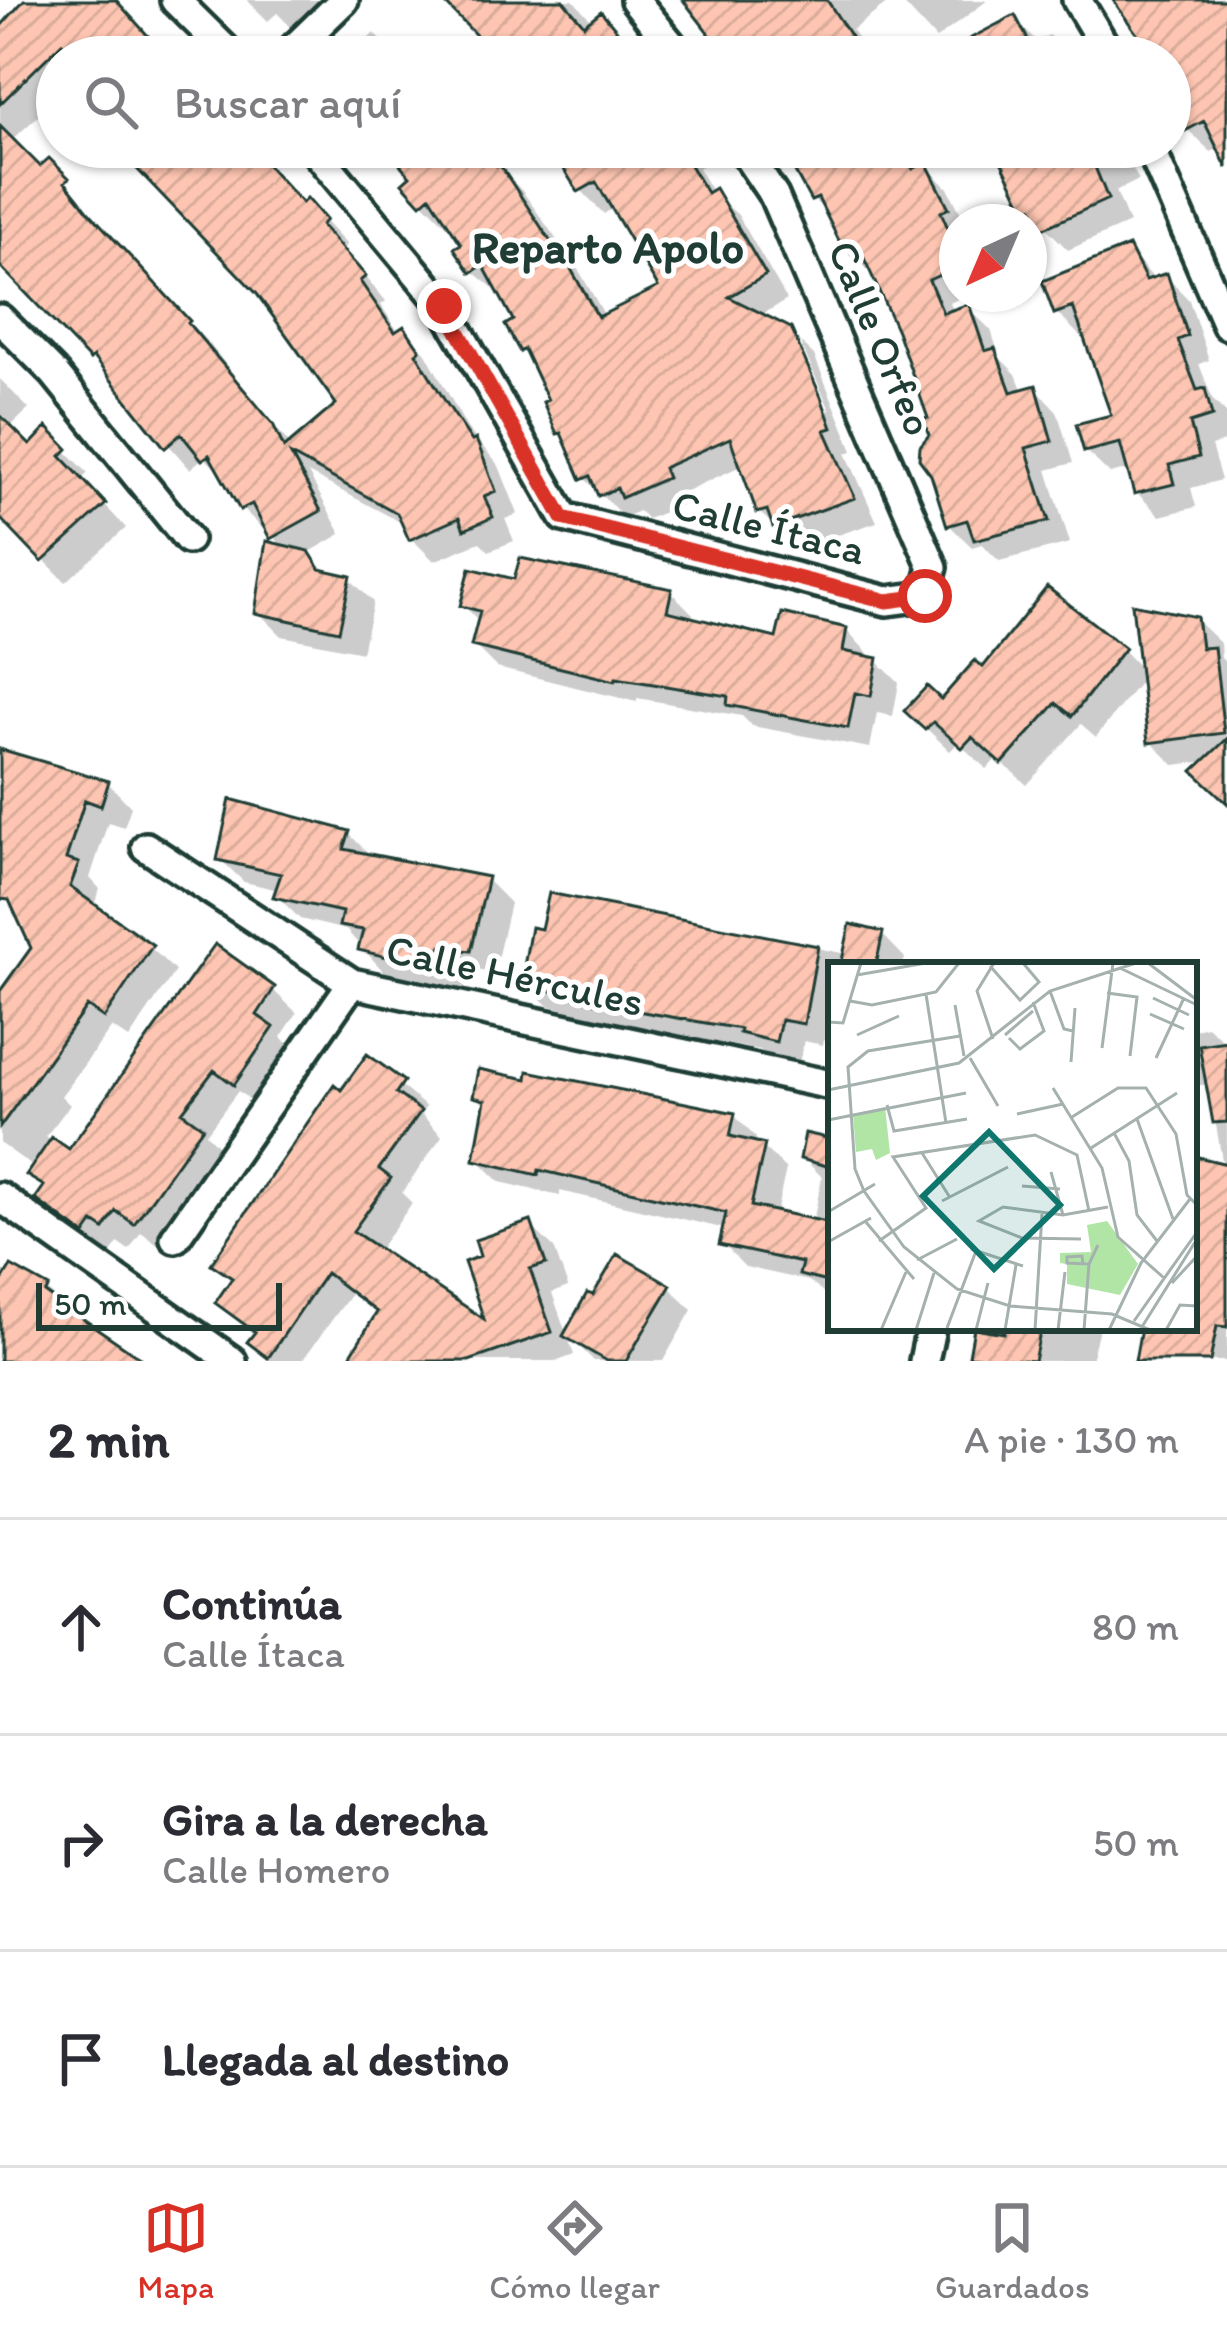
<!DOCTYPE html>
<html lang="es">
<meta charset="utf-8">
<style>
body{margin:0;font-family:Itim,sans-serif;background:#f7f7f7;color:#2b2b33}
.compass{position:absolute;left:939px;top:204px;width:108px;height:108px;border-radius:50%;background:#fff;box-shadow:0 3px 9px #0004;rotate:224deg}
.scale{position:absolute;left:36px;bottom:30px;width:246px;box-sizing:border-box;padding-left:12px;border:6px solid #1f3d34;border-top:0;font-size:33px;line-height:42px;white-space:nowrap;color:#1f3d34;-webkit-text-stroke:9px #fff;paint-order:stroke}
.stop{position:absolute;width:36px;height:36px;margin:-27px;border:9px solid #d93025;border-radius:50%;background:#fff}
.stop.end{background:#d93025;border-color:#fff;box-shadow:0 3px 12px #0008}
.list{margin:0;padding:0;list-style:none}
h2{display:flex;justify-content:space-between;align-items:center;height:156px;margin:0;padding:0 48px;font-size:51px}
h2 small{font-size:39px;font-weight:400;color:#7c7c81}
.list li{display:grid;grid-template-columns:78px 1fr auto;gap:36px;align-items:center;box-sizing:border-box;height:216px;padding:0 48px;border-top:3px solid #e1e1e2}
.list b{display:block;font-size:45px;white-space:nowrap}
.list p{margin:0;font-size:39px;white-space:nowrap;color:#7c7c81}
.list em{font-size:39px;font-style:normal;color:#7c7c81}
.icon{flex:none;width:66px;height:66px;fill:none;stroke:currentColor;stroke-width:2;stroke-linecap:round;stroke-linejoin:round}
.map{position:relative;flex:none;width:1227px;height:1361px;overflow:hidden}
.search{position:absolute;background:#fff;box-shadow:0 3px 9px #0004;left:36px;right:36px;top:36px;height:132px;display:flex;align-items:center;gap:30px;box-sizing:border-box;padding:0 42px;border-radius:66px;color:#7c7c81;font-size:45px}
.sheet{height:804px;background:#fff}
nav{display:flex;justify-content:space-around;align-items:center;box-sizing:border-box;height:168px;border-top:3px solid #e1e1e2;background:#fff;font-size:33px;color:#7c7c81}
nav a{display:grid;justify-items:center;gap:6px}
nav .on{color:#d93025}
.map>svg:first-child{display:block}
.shadow{fill:#0003}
.building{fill:url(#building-hatch);stroke:#1f3d34;stroke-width:3}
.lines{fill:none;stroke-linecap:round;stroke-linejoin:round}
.minor-casing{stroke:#1f3d34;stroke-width:36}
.minor{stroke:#fff;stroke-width:27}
.route{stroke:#d93025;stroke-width:15}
.labels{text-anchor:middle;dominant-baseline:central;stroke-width:10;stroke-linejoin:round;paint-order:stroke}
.street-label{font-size:42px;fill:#1f3d34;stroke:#fff}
.neighbourhood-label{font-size:45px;font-weight:bold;fill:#1f3d34;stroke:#fff}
.inset-road{fill:none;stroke:#a5b1ae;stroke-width:3}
.view{fill:#0f766e;fill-opacity:0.15;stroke:#0f766e;stroke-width:6}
.inset-edge{fill:none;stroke:#1f3d34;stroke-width:6}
</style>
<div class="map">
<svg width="1227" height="1361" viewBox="0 0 1227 1361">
<defs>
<pattern id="building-hatch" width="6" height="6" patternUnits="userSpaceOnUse" patternTransform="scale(3)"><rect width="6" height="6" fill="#fec6b2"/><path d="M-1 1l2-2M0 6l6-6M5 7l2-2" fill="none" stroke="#d9ab9a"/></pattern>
</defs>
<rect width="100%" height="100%" fill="#fff"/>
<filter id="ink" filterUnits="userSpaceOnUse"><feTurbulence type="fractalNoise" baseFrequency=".00833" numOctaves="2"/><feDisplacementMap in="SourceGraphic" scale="24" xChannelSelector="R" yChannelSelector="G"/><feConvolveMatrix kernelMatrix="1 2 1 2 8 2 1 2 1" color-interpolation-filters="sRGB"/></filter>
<g filter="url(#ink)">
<path class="shadow" d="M 24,0 L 110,0 L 164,57 L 57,57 L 57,99 L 14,138 L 23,148 L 0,237 L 0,53 Z
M 247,0 L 343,0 L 302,38 L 277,13 L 268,21 Z
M 447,0 L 573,0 L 593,22 L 601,15 L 639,57 L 500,57 Z
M 687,0 L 892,0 L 852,30 L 870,57 L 731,57 Z
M 900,0 L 988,0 L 936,39 Z
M 1116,0 L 1227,0 L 1227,150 L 1223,146 L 1211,152 L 1187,129 L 1170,97 L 1170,57 L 1150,57 L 1155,54 Z
M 1014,19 L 1037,41 L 1049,35 L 1071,57 L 957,57 Z
M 374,33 L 395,53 L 397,51 L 403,57 L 350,57 Z
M 123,147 L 220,147 L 303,206 L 307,202 L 347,245 L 342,249 L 386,301 L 381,305 L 399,333 L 404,330 L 426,353 L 467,428 L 499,466 L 518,514 L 505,519 L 514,541 L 489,551 L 480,542 L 434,561 L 411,538 L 406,525 L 308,473 L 341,534 L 308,553 L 329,574 L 350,579 L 373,602 L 362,652 L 282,636 L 258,612 L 283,548 L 269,530 L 265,531 L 242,508 L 227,480 L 204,457 L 190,469 L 92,358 L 73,195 L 211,346 L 291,446 L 340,405 L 259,292 Z
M 377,147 L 481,147 L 523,192 L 581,274 L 605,316 L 662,288 L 614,207 L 604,214 L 581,190 L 571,147 L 695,147 L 705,164 L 698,168 L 713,193 L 738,215 L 787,300 L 759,316 L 789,331 L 800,341 L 793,341 L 825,412 L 830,410 L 800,342 L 814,355 L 853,451 L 846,453 L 877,522 L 799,548 L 759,512 L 743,465 L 684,492 L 688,502 L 647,519 L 639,511 L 624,517 L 584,478 L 560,432 L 552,402 L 532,360 L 522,350 L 517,321 L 499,293 L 473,271 L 465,244 L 450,222 L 446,225 L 423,202 L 414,176 L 395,154 L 389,160 Z
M 784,147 L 907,147 L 920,169 L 926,166 L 948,188 L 965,222 L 957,222 L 957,294 L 968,294 L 950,303 L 954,313 L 968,308 L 991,330 L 1000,358 L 1016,374 L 1023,392 L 1035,388 L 1057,411 L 1073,463 L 1047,470 L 1070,543 L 999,561 L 982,544 L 972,547 L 949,525 L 932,419 L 876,278 L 847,250 L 831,217 L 814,200 Z
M 1071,147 L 1120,147 L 1139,180 L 1116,191 L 1129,223 L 1068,250 L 1027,208 Z
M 1128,249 L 1155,280 L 1166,276 L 1189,300 L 1209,360 L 1199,364 L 1213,400 L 1227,414 L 1227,441 L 1211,446 L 1221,480 L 1191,488 L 1196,507 L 1160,516 L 1137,493 L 1130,469 L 1110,474 L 1086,451 L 1115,417 L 1086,334 L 1080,336 L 1057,313 Z
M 0,379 L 29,409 L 9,428 L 30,449 L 47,432 L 88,473 L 81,480 L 126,528 L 66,582 L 0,516 Z
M 517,583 L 670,591 L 693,614 L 691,620 L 778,642 L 846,630 L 868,653 L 867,659 L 877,661 L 899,683 L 893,716 L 877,713 L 870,748 L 752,726 L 742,716 L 637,698 L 637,702 L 497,668 L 474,645 L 480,622 L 463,605 Z
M 1196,620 L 1220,643 L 1221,658 L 1227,664 L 1227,801 L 1208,761 L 1174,765 L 1150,741 L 1143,678 L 1096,737 L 1081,724 L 1027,785 L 997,758 L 987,769 L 958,743 L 950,751 L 908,711 L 942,703 L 983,671 L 1123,650 L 1142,670 Z
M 0,752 L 108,783 L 131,807 L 124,827 L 108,822 L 90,878 L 100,889 L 94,908 L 151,948 L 175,971 L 129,1039 L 112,1027 L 61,1096 L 70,1105 L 46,1136 L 70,1153 L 273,990 L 297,1013 L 281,1037 L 296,1052 L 258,1106 L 238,1091 L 206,1134 L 225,1153 L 159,1245 L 141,1232 L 129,1250 L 118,1243 L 109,1256 L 62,1222 L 38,1199 L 45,1189 L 30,1174 L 35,1168 L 0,1143 L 0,993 L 34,948 L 40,911 L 0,897 Z
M 348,833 L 373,858 L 487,880 L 510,903 L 494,973 L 464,968 L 465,991 L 385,973 L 346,930 L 300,919 L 277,896 L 279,890 L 244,882 L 220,859 Z
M 551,896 L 847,954 L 882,934 L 905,958 L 903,965 L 831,965 L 831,1042 L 824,1040 L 823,1045 L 804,1041 L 799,1063 L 765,1055 L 760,1050 L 635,1028 L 547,1005 L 524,982 L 544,932 Z
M 1207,1026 L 1227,1044 L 1227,1361 L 1138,1361 L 1144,1328 L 1194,1328 L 1194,1160 L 1223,1166 L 1209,1084 L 1194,1086 L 1194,1029 Z
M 368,1058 L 426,1107 L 421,1114 L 442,1136 L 402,1193 L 412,1203 L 378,1251 L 490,1327 L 530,1225 L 554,1248 L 568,1287 L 552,1293 L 574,1355 L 558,1361 L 350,1361 L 379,1315 L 351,1294 L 304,1358 L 307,1361 L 270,1361 L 251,1342 L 256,1336 L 219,1303 L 233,1282 L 214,1264 Z
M 476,1096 L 734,1115 L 756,1138 L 755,1145 L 763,1147 L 786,1169 L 776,1214 L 813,1222 L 822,1177 L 803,1158 L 831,1142 L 831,1299 L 809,1281 L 745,1267 L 723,1244 L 726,1229 L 560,1191 L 560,1196 L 500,1182 L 477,1159 L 487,1107 Z
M 0,1269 L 47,1290 L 70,1313 L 0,1361 Z
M 669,1287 L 692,1310 L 663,1361 L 594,1361 L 570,1337 Z
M 988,1328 L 1099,1328 L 1091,1361 L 971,1361 L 977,1331 L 987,1333 Z"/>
<path class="building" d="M 24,0 L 116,0 L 167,57 L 75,57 L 62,43 L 0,104 L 0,27 Z
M 442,0 L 563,0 L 584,25 L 601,11 L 639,57 L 497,57 Z
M 683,0 L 827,0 L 864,57 L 727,57 Z
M 1113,0 L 1227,0 L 1227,168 L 1204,121 L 1185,131 L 1170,100 L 1170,57 L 1153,57 Z
M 1015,15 L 1037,57 L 935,57 Z
M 0,126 L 40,166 L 49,158 L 69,178 L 65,182 L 89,212 L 190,321 L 188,323 L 273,424 L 284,448 L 336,404 L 257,294 L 116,147 L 251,147 L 302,203 L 307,198 L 326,220 L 321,225 L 366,276 L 360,281 L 395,332 L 404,326 L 420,350 L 416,353 L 445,401 L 472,441 L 476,439 L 496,491 L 484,496 L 493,517 L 464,530 L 459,518 L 409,540 L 397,513 L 291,455 L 321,511 L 270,539 L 252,504 L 240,510 L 209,455 L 202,460 L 181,434 L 165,448 L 93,357 L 90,360 L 0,266 Z
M 385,147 L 481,147 L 497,166 L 500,165 L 555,248 L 558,246 L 598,317 L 658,287 L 596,182 L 578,192 L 550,147 L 679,147 L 707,193 L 715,188 L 766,275 L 729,297 L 791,328 L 821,397 L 832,428 L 825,430 L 855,498 L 773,527 L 767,510 L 757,513 L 730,438 L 663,468 L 667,478 L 621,498 L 617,488 L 598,496 L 590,476 L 581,480 L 561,433 L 557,434 L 543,402 L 548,400 L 524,349 L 520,352 L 505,325 L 513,320 L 483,265 L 471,273 L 454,248 L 461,244 L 430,196 L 421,204 L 402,183 L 410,176 Z
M 781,147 L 900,147 L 913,169 L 926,162 L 949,208 L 941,212 L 957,249 L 957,267 L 929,280 L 943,313 L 969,304 L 985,351 L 995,348 L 1011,392 L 1036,385 L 1052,441 L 1026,448 L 1049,521 L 974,540 L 967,520 L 947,526 L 931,475 L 919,459 L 920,446 L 929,435 L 923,419 L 928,418 L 897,331 L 864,258 L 856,262 L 849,249 L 844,251 L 818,198 L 811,201 Z
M 994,147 L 1132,147 L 1133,149 L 1095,167 L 1108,199 L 1042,229 L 1032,207 L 1025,210 Z
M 1129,246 L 1146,280 L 1167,273 L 1188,336 L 1178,340 L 1197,390 L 1205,388 L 1212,416 L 1190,423 L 1199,457 L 1169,465 L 1174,484 L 1134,494 L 1120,443 L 1084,452 L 1076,424 L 1111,415 L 1073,307 L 1054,314 L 1042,281 Z
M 0,415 L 30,445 L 47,427 L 68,449 L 61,456 L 106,504 L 42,562 L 0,518 Z
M 266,541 L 309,551 L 320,569 L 351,576 L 339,631 L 255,613 Z
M 520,558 L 672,589 L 667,611 L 776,638 L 782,613 L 847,628 L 843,651 L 878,658 L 871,696 L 855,693 L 848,728 L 727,705 L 728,696 L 616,678 L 615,681 L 471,646 L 480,611 L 460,606 L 470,568 L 514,579 Z
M 1047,587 L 1125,648 L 1072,716 L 1056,703 L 1002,764 L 972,737 L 962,748 L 933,722 L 925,730 L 904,711 L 927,686 L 941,699 L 975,660 L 983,667 Z
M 1132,604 L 1197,617 L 1201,648 L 1214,647 L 1224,733 L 1148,743 Z
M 1227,739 L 1227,803 L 1193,771 Z
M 0,749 L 109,781 L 101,806 L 85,800 L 66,859 L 79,863 L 70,887 L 153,945 L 104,1018 L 87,1006 L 0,1127 L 0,991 L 31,948 L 9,900 L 0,899 Z
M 230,799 L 350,831 L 344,849 L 488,877 L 471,951 L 441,947 L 442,970 L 358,950 L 363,930 L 339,926 L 342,912 L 273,897 L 281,874 L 217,860 Z
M 549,893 L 818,946 L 804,1024 L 781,1020 L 776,1042 L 739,1033 L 740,1029 L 609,1006 L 521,983 L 531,927 L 541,929 Z
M 850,924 L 883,932 L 876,965 L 841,965 Z
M 215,944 L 275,987 L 257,1015 L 274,1027 L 234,1085 L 214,1070 L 182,1112 L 203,1127 L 134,1224 L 116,1211 L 104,1229 L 94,1222 L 85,1235 L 35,1199 L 44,1186 L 26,1175 L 52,1137 L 69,1149 Z
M 1227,1041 L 1227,1122 L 1213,1123 L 1199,1045 Z
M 367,1054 L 404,1081 L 396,1093 L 421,1111 L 379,1169 L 391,1178 L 353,1231 L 484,1319 L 464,1262 L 480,1256 L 475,1240 L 531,1221 L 546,1264 L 530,1269 L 552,1332 L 469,1361 L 347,1361 L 377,1312 L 326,1273 L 268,1358 L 247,1342 L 255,1332 L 215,1303 L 232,1278 L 211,1264 L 334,1084 L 341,1090 Z
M 478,1069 L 527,1079 L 528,1071 L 735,1113 L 730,1136 L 765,1144 L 751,1206 L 831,1223 L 831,1283 L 799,1275 L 802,1263 L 719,1245 L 726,1213 L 539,1170 L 538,1175 L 474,1160 L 485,1100 L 473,1097 Z
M 805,1133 L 831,1139 L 831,1167 L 800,1159 Z
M 1194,1156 L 1227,1164 L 1227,1327 L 1217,1326 L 1210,1361 L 1135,1361 L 1141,1328 L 1194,1328 Z
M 617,1254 L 671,1285 L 626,1361 L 607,1361 L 563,1336 L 587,1293 L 593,1295 Z
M 11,1266 L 49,1287 L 45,1293 L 145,1361 L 0,1361 L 0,1284 Z
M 974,1328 L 1004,1333 L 1004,1328 L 1013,1328 L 1040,1333 L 1034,1361 L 969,1356 Z"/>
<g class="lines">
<defs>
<path id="minor" d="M 175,0 L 233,57
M 635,0 L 681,57
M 1077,0 L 1111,57
M 285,57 L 344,0
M 312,147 L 444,306 L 564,517 L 887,601 L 925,596 L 933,567 L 774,196 L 741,147
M 1150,147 L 1227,325
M 0,319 L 54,373 L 188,539
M 146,847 L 352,983 L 831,1085
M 0,1197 L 232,1361
M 175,1238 L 352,983
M 924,1361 L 931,1328"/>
</defs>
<use href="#minor" class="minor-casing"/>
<use href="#minor" class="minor"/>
</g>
</g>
<g class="lines" filter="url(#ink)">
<path class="route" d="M 444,306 L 563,518 L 887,601 L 925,596"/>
</g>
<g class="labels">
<g class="street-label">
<text transform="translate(881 338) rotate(67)">Calle Orfeo</text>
<text transform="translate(769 527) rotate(14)">Calle Ítaca</text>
<text transform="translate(515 975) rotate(12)">Calle Hércules</text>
</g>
<g class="neighbourhood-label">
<text x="608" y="247">Reparto Apolo</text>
</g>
</g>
<g transform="translate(828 962)">
<rect width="369" height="369" fill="#fff"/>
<path d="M 279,259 L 310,302 L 292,333 L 239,322 L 239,302 L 232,301 L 232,291 L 263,290 L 259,263 Z" fill="#b1e5a6"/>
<path d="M 57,145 L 62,191 L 48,198 L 44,187 L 28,190 L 25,152 Z" fill="#b1e5a6"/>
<path class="inset-road" d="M 320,1 L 369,38M 162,4 L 192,38 L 211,20 L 195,1M 294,7 L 369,43M 29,13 L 98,1M 222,29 L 236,67 L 245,69M 279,31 L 309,35 L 302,94M 98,32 L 118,161M 325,36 L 361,53M 22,39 L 44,43 L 108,30 L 131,1M 127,43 L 136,94M 322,52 L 356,67M 0,60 L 15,61 L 33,1M 29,73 L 71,54M 177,73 L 205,49M 132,74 L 40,89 L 20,105 L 27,207 L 36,229 L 76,285 L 129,327 L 182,344 L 284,352 L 322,368M 181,76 L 192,87 L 216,69 L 205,40M 165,77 L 149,29 L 166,1M 274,86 L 285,1M 142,96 L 170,144M 328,96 L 356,36M 243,100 L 247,46M 225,126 L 274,206 L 290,275 L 336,316M 0,128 L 131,101 L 222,29 L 308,1M 59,143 L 66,169 L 139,157M 189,152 L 235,142M 244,155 L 290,126 L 318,126 L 348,172 L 359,233 L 369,243M 309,157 L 345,257M 0,158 L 138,131M 286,171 L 301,199 L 309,253 L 329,279M 263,186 L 349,131M 94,191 L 121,234M 223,210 L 235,253M 194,224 L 232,227M 114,239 L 180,205M 0,250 L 47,222M 37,259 L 86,317M 253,277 L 194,276 L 151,259 L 175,245 L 235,253 L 280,245M 51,279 L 98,246 L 65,195 L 207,173 L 249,193 L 261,249M 0,280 L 43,256M 143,287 L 195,304M 89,298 L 129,277M 255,302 L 254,294 L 239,295 L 239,301 L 261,302M 344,321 L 369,294M 306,359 L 369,270M 119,366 L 148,289M 53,368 L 78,310M 88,368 L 106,311M 148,368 L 160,321M 177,368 L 188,303M 207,368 L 214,252M 230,368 L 237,310M 256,368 L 261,302 L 270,283M 281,368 L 313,301 L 362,237M 312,368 L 369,277M 338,368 L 352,343 L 369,344"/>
<path class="view" d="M 161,170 L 232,243 L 166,307 L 95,234 Z"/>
<rect width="369" height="369" class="inset-edge"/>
</g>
</svg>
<svg class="compass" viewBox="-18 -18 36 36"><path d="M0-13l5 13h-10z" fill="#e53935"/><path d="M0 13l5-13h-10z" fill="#7c7c81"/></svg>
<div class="scale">50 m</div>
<div class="stop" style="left:925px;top:596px"></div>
<div class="stop end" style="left:444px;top:306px"></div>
<div class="search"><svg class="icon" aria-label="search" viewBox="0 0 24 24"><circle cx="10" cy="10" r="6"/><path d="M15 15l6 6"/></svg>Buscar aquí</div>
</div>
<section class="sheet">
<h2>2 min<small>A pie · 130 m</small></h2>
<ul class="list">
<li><svg class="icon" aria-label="ahead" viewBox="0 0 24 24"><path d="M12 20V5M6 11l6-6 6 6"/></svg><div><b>Continúa</b><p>Calle Ítaca</p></div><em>80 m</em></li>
<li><svg class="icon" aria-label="right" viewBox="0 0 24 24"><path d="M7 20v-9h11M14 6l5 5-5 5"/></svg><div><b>Gira a la derecha</b><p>Calle Homero</p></div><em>50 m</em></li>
<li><svg class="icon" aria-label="arrive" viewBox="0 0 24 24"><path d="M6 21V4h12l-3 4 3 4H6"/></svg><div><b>Llegada al destino</b></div></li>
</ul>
</section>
<nav>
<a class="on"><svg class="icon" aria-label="map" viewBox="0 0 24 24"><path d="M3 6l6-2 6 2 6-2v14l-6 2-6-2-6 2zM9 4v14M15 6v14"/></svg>Mapa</a>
<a><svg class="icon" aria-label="directions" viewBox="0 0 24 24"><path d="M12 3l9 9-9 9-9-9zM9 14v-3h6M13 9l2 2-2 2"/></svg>Cómo llegar</a>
<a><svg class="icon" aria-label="saved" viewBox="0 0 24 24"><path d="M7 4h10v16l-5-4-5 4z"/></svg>Guardados</a>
</nav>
